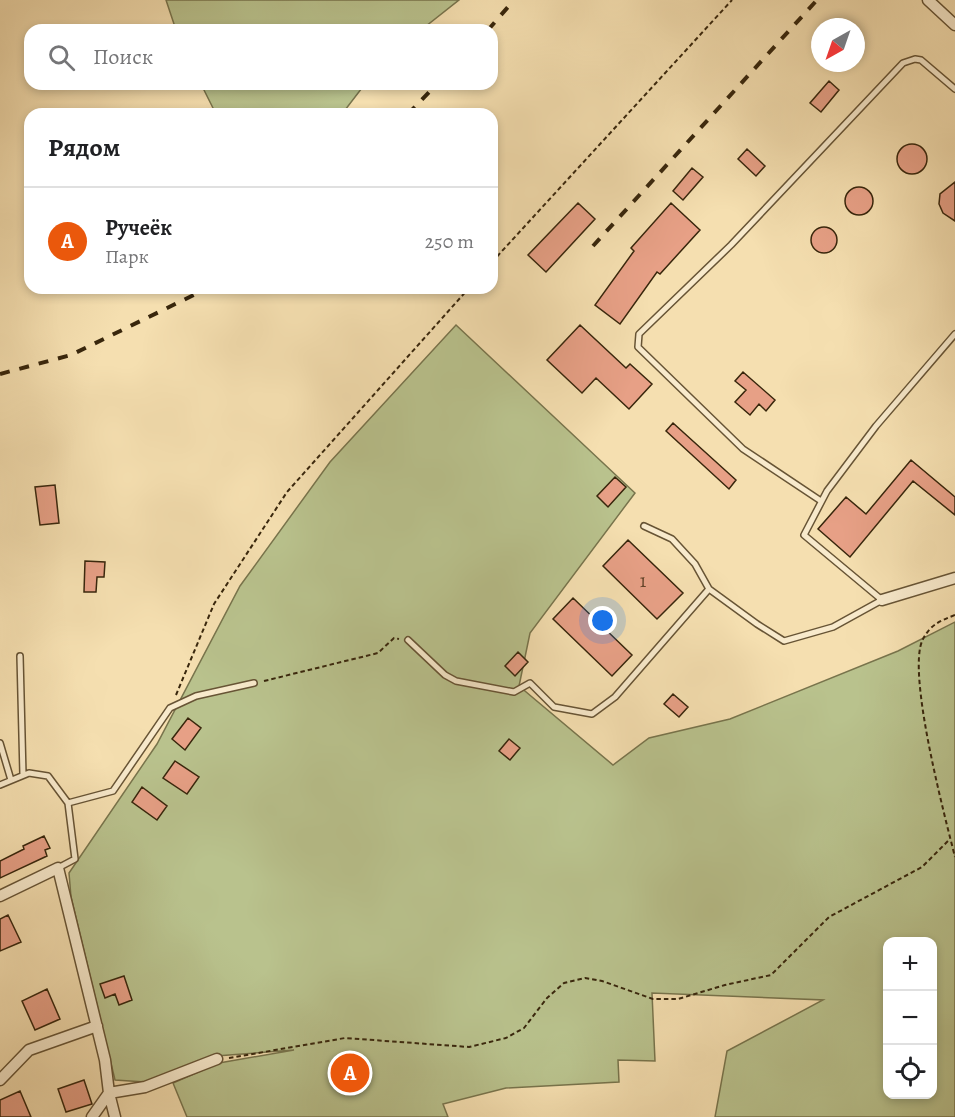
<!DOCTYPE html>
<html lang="ru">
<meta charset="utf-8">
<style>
body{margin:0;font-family:Alegreya,serif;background:#f6f6f6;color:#202124}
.controls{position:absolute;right:18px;bottom:18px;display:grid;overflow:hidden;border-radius:12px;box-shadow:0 3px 9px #0003}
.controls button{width:54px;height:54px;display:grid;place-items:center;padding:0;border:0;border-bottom:2px solid #e0e0e0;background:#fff;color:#202124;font:30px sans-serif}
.compass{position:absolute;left:811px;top:18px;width:54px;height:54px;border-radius:50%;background:#fff;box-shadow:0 3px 9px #0003;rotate:220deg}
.you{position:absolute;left:603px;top:621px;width:21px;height:21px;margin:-15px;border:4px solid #fff;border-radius:50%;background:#1a73e8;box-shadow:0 0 0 9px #1a73e833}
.badge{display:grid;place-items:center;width:39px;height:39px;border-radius:50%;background:#ea580c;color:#fff;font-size:20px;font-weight:700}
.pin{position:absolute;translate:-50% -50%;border:3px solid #fff;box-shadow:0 2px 6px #0006}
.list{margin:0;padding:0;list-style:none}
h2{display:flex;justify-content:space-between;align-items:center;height:78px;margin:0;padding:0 24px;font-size:26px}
h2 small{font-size:20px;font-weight:400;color:#757577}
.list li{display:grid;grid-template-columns:39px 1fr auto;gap:18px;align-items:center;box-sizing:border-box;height:108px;padding:0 24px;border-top:2px solid #e0e0e0}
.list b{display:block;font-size:22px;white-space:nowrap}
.list p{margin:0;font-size:20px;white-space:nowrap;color:#757577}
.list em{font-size:20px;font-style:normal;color:#757577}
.icon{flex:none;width:33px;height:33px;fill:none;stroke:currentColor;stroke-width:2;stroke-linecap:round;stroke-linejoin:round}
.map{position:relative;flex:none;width:955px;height:1117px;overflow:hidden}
.search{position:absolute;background:#fff;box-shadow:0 3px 9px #0003;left:24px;top:24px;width:474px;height:66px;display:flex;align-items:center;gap:15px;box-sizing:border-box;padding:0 21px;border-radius:18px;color:#757577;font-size:22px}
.panel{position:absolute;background:#fff;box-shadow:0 3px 9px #0003;left:24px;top:108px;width:474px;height:186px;border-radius:18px}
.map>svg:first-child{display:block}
.green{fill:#b9c28d;stroke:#78744c;stroke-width:1.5;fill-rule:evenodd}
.building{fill:#e7a086;stroke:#38260c;stroke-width:1.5}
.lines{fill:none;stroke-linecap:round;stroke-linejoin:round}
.lane-casing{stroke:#675435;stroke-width:8}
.street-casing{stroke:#675435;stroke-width:13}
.path{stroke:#38260c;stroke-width:2;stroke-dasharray:4.5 3;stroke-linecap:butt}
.lane{stroke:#f8eacc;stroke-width:5}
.street{stroke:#f8eacc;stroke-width:10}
.rail{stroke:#38260c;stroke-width:4;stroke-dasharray:10 10;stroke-linecap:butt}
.labels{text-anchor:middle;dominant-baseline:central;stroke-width:6;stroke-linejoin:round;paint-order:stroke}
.number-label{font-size:20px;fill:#64442a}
</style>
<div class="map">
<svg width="955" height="1117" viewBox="0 0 955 1117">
<rect width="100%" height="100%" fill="#f5dfb0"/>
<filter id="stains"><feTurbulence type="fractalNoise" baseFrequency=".00333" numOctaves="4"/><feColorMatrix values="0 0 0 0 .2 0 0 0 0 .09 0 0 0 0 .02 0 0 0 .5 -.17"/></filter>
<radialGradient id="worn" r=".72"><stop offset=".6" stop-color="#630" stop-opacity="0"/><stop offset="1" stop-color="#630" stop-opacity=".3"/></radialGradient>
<path class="green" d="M 166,0 L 459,0 L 421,30 L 176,30 Z
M 201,84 L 365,84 L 342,114 L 216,114 Z
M 456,325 L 635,493 L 530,633 L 519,686 L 613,765 L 649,738 L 730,719 L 898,651 L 955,622 L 955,1117 L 715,1117 L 727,1051 L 823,1000 L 652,993 L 655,1061 L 618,1060 L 619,1082 L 506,1088 L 443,1104 L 448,1117 L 187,1117 L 173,1083 L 219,1063 L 294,1050 L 216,1056 L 145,1082 L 115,1080 L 71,897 L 69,873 L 157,744 L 240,586 L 330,462 ZM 888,942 L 932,942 L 932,1094 L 888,1094 Z"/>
<path class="building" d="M 829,81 L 839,90 L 821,112 L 810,103 Z
M897 159a15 15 0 1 1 30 0a15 15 0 1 1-30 0Z
M 747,149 L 765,166 L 756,176 L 738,159 Z
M 692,168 L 703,177 L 683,200 L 673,191 Z
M 955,182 L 955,221 L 943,213 L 939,204 L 940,194 Z
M845 201a14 14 0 1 1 28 0a14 14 0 1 1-28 0Z
M 578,203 L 595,219 L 546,272 L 528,255 Z
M 671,203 L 700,230 L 660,274 L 657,272 L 620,324 L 595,305 L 634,251 L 631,248 Z
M811 240a13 13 0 1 1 26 0a13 13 0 1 1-26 0Z
M 580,325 L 626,368 L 630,364 L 652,384 L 629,409 L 596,378 L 582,393 L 547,360 Z
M 743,372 L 775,400 L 766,411 L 759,404 L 750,415 L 735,402 L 746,390 L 735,381 Z
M 673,423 L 736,480 L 729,489 L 666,431 Z
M 911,460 L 955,497 L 955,515 L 913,481 L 850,557 L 818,529 L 846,497 L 866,514 Z
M 615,477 L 626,487 L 608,507 L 597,496 Z
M 55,485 L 59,523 L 40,525 L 35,487 Z
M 628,540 L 683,593 L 657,619 L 603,566 Z
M 85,561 L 105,562 L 104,577 L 97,577 L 96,592 L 84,592 Z
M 573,598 L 632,655 L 612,676 L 553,619 Z
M 518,652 L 528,662 L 515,676 L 505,666 Z
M 673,694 L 688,707 L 679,717 L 664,704 Z
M 188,718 L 201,728 L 185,750 L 172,739 Z
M 509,739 L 520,748 L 510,760 L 499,751 Z
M 175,761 L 199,777 L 187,794 L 163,778 Z
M 142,787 L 167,806 L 157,820 L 132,802 Z
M 44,836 L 50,848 L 45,850 L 47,856 L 0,878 L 0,861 L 24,849 L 23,846 Z
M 8,915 L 21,942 L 0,951 L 0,919 Z
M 124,976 L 132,1000 L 119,1005 L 115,994 L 105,998 L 100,984 Z
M 47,989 L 60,1019 L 35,1030 L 22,1001 Z
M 84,1080 L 92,1104 L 66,1112 L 58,1089 Z
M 20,1091 L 31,1117 L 0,1117 L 0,1100 Z"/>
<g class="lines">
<defs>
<path id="lane" d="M 821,501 L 743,449 L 638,347 L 639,334 L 731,245 L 903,63 L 915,59 L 921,60 L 955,89
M 644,526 L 672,539 L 695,564 L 709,589
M 408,640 L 445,675 L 456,681 L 514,692 L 530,683 L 554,707 L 592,714 L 615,697 L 709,589 L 757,624 L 784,641 L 833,627 L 882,600 L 804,535 L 827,491 L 876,426 L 955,334
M 20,656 L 23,775
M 0,743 L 11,780
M 0,785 L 29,773 L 48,776 L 68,803
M 58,868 L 75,859 L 68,803 L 113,791 L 170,708 L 196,696 L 254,683"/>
<path id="street" d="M 928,0 L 955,25
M 882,600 L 955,578
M 0,896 L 58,868 L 105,1060 L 109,1093 L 115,1117
M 0,1080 L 29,1050 L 97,1026
M 92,1117 L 109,1093 L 145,1087 L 217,1059"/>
</defs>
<use href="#lane" class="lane-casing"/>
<use href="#street" class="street-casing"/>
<path class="path" d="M 492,262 L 732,0
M 955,615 C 940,621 931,624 923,639 C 906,671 945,817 955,857
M 264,681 L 378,653 L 394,638 L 399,639
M 176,695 L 214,604 L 287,492 L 469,288
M 229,1058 L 345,1038 L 469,1047 L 506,1038 L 524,1028 L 547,998 L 564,983 L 585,978 L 602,981 L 653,999 L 678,999 L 725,985 L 771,975 L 829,917 L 922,867 L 950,839"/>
<use href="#lane" class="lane"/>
<use href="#street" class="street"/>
<path class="rail" d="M 488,30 L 514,0
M 408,114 L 437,84
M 593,246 L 817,0
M 0,374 L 71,355 L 208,288"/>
</g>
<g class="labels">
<g class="number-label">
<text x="643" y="580">1</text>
</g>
</g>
<rect width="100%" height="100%" filter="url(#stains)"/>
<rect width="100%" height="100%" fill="url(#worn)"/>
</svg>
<div class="controls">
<button>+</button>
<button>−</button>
<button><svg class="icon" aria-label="locate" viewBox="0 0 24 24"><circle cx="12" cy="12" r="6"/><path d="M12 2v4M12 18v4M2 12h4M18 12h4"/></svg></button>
</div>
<svg class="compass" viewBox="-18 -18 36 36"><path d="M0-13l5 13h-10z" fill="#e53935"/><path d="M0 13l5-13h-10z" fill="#757577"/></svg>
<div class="you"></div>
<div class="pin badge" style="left:350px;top:1073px">A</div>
<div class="search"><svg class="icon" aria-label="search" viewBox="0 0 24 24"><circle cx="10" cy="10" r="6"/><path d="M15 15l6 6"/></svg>Поиск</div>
<section class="panel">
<h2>Рядом<small></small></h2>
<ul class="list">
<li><span class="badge">A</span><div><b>Ручеёк</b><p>Парк</p></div><em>250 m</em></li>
</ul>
</section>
</div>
